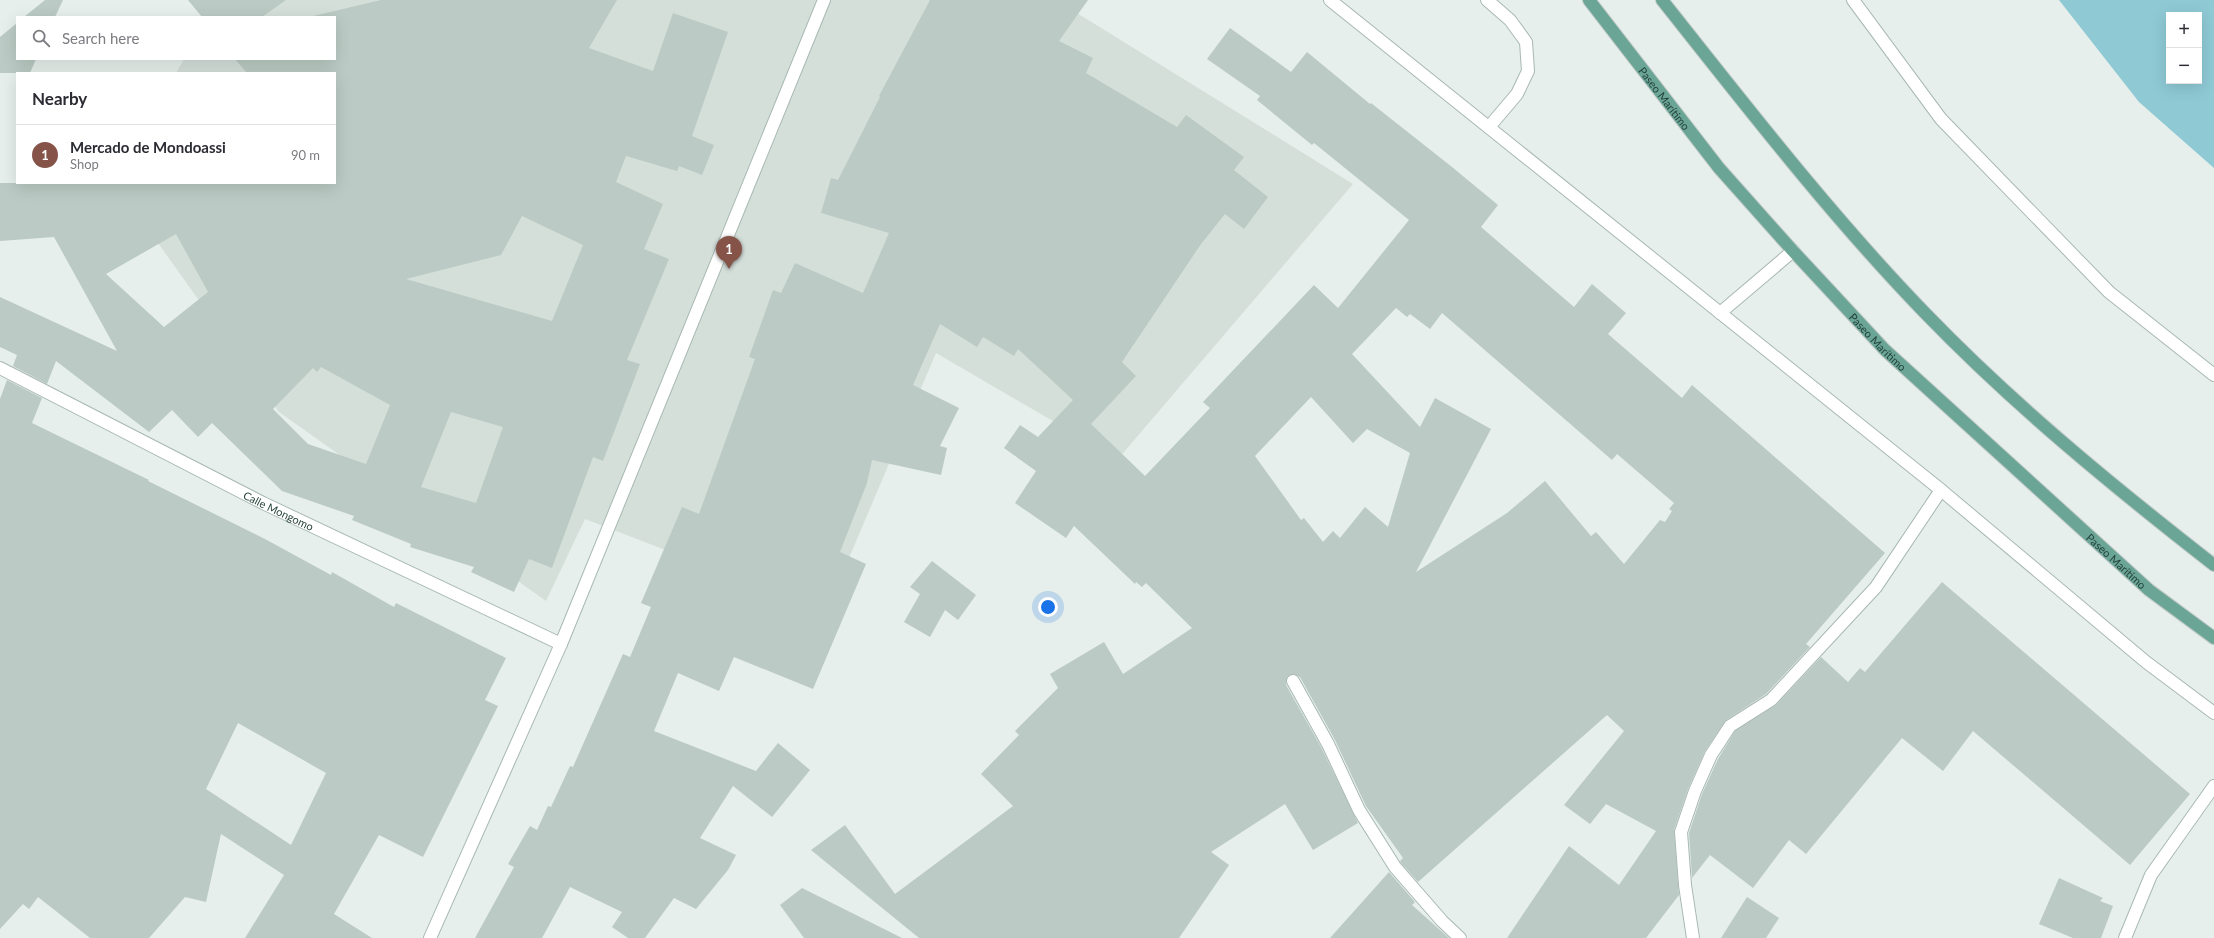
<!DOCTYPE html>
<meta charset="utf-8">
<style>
body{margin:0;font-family:Lato,sans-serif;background:#f7f7f7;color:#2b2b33}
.controls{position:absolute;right:12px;top:12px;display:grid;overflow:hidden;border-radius:0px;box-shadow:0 4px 16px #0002}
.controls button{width:36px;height:36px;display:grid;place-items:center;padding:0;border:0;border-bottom:1px solid #e1e1e2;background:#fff;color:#2b2b33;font:20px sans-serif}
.you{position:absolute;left:1048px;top:607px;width:14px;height:14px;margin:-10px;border:3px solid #fff;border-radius:50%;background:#1a73e8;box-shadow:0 0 0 6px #1a73e833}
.badge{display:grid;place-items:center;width:26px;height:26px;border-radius:50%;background:#855347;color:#fff;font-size:13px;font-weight:700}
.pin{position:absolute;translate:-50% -33px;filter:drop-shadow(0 1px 2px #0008)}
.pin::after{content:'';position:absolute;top:21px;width:14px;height:12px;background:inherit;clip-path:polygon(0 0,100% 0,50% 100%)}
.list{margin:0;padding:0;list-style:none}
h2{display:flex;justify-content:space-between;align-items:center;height:52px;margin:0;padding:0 16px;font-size:17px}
h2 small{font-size:13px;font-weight:400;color:#7c7c81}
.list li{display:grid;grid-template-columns:26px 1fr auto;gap:12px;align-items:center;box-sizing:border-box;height:60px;padding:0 16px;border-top:1px solid #e1e1e2}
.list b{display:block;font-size:15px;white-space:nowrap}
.list p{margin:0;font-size:13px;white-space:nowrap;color:#7c7c81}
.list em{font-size:13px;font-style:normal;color:#7c7c81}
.icon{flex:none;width:22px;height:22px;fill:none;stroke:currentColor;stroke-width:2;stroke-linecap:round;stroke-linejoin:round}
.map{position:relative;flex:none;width:2214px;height:938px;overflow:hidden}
.search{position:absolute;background:#fff;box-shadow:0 4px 16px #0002;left:16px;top:16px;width:320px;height:44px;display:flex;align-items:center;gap:10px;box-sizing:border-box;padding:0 14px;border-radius:0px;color:#7c7c81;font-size:15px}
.panel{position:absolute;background:#fff;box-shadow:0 4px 16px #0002;left:16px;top:72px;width:320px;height:112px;border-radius:0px}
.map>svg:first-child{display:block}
.built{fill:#d4dfda}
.water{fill:#8ec9d4;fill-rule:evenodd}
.building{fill:#bbcac4;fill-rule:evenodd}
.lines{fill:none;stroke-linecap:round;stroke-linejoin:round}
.minor-casing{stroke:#a8b8b2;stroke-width:14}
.major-casing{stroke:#c2cac8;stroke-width:14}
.minor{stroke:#fff;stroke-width:12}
.major{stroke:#6aa596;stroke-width:12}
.labels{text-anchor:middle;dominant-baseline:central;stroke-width:3;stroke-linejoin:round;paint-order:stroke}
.street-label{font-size:11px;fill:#24423a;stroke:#f7fbf9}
</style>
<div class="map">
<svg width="2214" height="938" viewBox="0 0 2214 938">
<rect width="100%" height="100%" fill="#e6efeb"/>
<path class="built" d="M 248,0 L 1056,0 L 1353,184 L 1118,459 L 936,353 L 826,612 L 585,519 L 546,601 L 279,412 L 115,183 L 335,183 L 335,73 L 176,73 L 184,59 L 335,59 L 335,17 L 223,17 Z"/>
<path class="water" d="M 2059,0 L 2214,0 L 2214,168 L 2139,102 ZM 2169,15 L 2199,15 L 2199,81 L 2169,81 Z"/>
<path class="building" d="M 45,0 L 63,0 L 55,17 L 24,17 Z
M 188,0 L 286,0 L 262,17 L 202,17 Z
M 381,0 L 617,0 L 589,48 L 653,71 L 673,13 L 728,32 L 692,136 L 714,145 L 702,175 L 679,166 L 677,171 L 626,156 L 616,182 L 663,204 L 644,249 L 669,259 L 627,360 L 640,364 L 603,461 L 593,457 L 552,568 L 529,559 L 514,592 L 471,572 L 474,567 L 410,547 L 411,544 L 352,520 L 354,516 L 282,491 L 212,423 L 198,437 L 172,410 L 149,432 L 56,361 L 47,384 L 13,366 L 17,355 L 0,347 L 0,297 L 117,351 L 54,237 L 0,241 L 0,183 L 335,183 L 335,73 L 247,73 L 235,59 L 335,59 L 335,17 L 309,17 ZM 522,216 L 583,245 L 552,321 L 406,279 L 501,255 ZM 176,234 L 208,292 L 164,327 L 106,274 ZM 321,367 L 390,405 L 366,464 L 308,444 L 273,409 L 313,368 L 317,372 ZM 451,412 L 503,427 L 476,503 L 421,487 Z
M 930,0 L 1088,0 L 1059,41 L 1093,58 L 1086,73 L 1177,127 L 1186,115 L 1244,157 L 1234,170 L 1268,197 L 1244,229 L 1225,214 L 1201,244 L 1122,362 L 1136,376 L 1091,424 L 1145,476 L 1210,408 L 1203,402 L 1314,285 L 1338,308 L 1409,220 L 1314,143 L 1312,145 L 1257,100 L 1260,96 L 1207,59 L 1230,28 L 1291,72 L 1307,52 L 1370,104 L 1371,103 L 1452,167 L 1498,205 L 1481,227 L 1574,307 L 1592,284 L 1626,313 L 1608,334 L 1682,398 L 1692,385 L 1885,553 L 1806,644 L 1810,647 L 1766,694 L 1726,720 L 1705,751 L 1688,789 L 1674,830 L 1679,895 L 1646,938 L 1507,938 L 1569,846 L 1619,885 L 1656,831 L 1606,804 L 1590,824 L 1564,805 L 1624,731 L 1607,715 L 1418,882 L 1401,863 L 1400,861 L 1403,858 L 1366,806 L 1335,740 L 1300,677 L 1294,674 L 1287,677 L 1286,685 L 1321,747 L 1358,823 L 1313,850 L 1285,804 L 1211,852 L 1229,865 L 1179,938 L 919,938 L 811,850 L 845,825 L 895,894 L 1013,806 L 981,774 L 1019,735 L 1015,731 L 1058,688 L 1050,674 L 1104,642 L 1123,674 L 1192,628 L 1146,583 L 1142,587 L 1136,582 L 1135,584 L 1074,526 L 1066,538 L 1015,503 L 1036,471 L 1004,448 L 1020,425 L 1038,437 L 1073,400 L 1018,349 L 1014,356 L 983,337 L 977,347 L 940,324 L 913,385 L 959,408 L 940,446 L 947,448 L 941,475 L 872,460 L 867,483 L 840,552 L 866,564 L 813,689 L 734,657 L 719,691 L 678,673 L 654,731 L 756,771 L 778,743 L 810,770 L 772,817 L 733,786 L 700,838 L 736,855 L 728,870 L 696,909 L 674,898 L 645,938 L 628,938 L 612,927 L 622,912 L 570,887 L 542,938 L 475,938 L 514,867 L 508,864 L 530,826 L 537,830 L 548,806 L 551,807 L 570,766 L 573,767 L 623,654 L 630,657 L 651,607 L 641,603 L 682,507 L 699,514 L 755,359 L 749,357 L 773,290 L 781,293 L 795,263 L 863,293 L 889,233 L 821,213 L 831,178 L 838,180 L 880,97 L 879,96 ZM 1396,308 L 1407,317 L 1410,314 L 1430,329 L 1442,313 L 1612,460 L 1617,454 L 1674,503 L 1669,509 L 1672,511 L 1665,522 L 1660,520 L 1624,564 L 1596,532 L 1591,536 L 1545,481 L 1507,513 L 1416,572 L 1491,429 L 1435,398 L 1420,427 L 1352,354 ZM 1311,397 L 1353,443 L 1367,429 L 1410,453 L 1388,527 L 1365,507 L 1340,538 L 1333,531 L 1323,542 L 1304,518 L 1301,520 L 1255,456 Z
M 17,23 L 17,59 L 36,59 L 30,73 L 0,73 L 0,37 Z
M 7,380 L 42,398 L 32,423 L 149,480 L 148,481 L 265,539 L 331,575 L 332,572 L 394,607 L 396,603 L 506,658 L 485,700 L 498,706 L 423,857 L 379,835 L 334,914 L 372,938 L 245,938 L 284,875 L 221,834 L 206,902 L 185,897 L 149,938 L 90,938 L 38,897 L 29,909 L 23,904 L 0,929 L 0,399 ZM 238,723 L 326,773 L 291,845 L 206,789 Z
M 932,561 L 976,595 L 958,620 L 945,610 L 930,637 L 904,622 L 920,594 L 910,587 Z
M 1942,582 L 2190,794 L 2130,865 L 1973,731 L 1943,771 L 1902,738 L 1806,854 L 1789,840 L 1753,888 L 1710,855 L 1692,878 L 1689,833 L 1702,794 L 1718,759 L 1735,731 L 1776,705 L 1821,657 L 1848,682 L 1860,668 L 1865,672 Z
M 1389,872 L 1415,902 L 1412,905 L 1449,938 L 1330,938 Z
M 2059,878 L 2103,898 L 2100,901 L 2113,906 L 2101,938 L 2073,938 L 2039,924 Z
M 802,888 L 902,938 L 804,938 L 780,905 Z
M 1747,897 L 1779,918 L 1766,938 L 1721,938 Z"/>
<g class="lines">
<defs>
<g id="minor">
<path d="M 1330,0 L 1941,490 L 2146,662 L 2214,713"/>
<path d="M 1487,0 L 1510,20 L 1526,42 L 1528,71 L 1517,94 L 1489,127"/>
<path d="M 1853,0 L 1941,119 L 2109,292 L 2214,375"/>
<path d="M 1720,313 L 1793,251"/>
<path id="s1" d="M 0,368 L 263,503 L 561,644"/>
<path d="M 1293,681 L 1328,744 L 1359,810 L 1395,867 L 1442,921 L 1460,938"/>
<path d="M 430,938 L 561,644 L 824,0"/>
<path d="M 1693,938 L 1685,885 L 1681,832 L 1695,791 L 1711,755 L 1730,726 L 1771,700 L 1876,587 L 1941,490"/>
<path d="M 2125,938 L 2151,875 L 2214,786"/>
</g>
<g id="major">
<path id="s2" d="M 1589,0 L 1719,168 L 1793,251 L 1885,350 L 2149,590 L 2214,638"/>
<path d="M 1662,0 C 1747,107 1831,216 1926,314 C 2015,406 2114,487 2214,565"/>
</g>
</defs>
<use href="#minor" class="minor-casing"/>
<use href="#major" class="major-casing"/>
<use href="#minor" class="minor"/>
<use href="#major" class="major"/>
</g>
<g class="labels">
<g class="street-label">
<text stroke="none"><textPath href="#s2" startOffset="124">Paseo Marítimo</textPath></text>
<text stroke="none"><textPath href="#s2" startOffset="448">Paseo Marítimo</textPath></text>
<text stroke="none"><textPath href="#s1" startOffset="313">Calle Mongomo</textPath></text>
<text stroke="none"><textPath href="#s2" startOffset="772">Paseo Marítimo</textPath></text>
</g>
</g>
</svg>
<div class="controls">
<button>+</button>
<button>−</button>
</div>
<div class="you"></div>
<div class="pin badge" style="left:729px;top:269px">1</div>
<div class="search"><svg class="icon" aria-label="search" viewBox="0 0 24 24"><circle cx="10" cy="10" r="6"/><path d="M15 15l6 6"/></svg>Search here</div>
<section class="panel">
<h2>Nearby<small></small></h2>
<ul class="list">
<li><span class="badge">1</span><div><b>Mercado de Mondoassi</b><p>Shop</p></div><em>90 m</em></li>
</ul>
</section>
</div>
